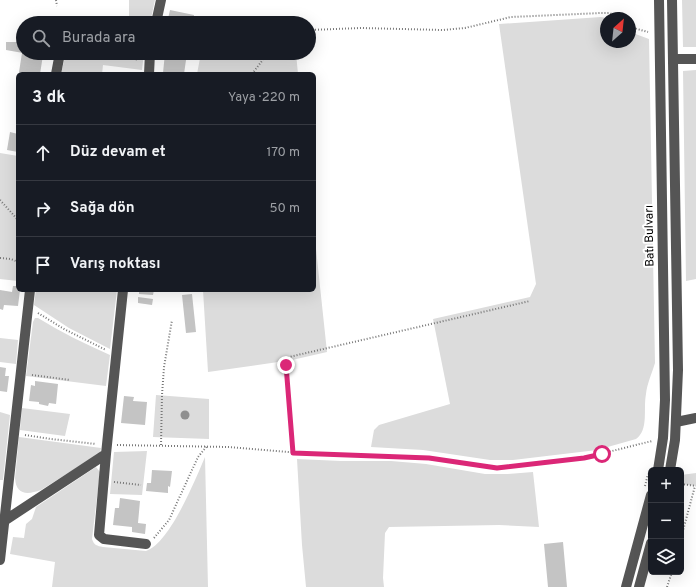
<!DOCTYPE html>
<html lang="tr">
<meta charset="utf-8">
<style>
body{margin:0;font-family:Overpass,sans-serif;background:#242831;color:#f1f3f6}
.controls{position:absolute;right:12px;bottom:12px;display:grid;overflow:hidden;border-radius:6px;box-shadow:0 4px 16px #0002}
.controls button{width:36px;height:36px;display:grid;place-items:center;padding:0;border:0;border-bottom:1px solid #363941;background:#171b24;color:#f1f3f6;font:20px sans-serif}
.compass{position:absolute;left:600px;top:12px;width:36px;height:36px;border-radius:50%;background:#171b24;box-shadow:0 4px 16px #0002;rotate:27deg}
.stop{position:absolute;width:12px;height:12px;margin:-9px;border:3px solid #db2777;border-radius:50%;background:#fff}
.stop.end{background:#db2777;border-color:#fff;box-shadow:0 1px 4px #0008}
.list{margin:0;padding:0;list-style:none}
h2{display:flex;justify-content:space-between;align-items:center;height:52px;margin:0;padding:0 16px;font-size:17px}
h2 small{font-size:13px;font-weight:400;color:#9ea1a6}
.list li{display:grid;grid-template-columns:26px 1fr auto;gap:12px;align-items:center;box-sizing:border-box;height:56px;padding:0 16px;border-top:1px solid #363941}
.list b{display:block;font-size:15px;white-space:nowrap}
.list em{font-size:13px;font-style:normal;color:#9ea1a6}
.icon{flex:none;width:22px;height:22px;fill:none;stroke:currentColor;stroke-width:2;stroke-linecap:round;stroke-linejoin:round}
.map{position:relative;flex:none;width:696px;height:587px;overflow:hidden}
.search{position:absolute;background:#171b24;box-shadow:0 4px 16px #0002;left:16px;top:16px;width:300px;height:44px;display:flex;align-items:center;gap:10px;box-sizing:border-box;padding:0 14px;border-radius:22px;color:#9ea1a6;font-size:15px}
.panel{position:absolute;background:#171b24;box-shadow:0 4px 16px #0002;left:16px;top:72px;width:300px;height:220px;border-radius:6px}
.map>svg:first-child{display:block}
.green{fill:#dcdcdc}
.building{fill:#c4c4c4}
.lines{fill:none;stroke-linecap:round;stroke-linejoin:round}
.path{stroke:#777;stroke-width:2;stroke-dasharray:1 2;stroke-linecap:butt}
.minor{stroke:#555;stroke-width:10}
.tree{fill:#8f8f8f}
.route{stroke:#db2777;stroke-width:5}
.labels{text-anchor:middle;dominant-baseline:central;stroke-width:4;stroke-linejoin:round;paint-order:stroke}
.street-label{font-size:12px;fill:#000;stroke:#fff}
</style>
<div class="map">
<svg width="696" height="587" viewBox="0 0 696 587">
<rect width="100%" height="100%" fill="#fff"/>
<path class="green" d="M 129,0 L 155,0 L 150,23 L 129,23 Z
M 682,0 L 696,0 L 696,47 L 683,47 Z
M 601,17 L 606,18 L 606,42 L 630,42 L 630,32 L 649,39 L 655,363 C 652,373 647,384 646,394 C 643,409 649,430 636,439 L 597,450 L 513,460 L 490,460 L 423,450 L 371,447 L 374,430 L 379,425 L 450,404 L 433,319 L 530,297 L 536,284 L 499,24 Z
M 66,53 L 144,53 L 142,70 L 103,65 L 102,74 L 61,74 Z
M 201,53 L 296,53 L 298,74 L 197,74 Z
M 696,70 L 696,279 L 686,281 L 683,71 Z
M 0,153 L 18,156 L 18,281 L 0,279 Z
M 314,230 L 327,352 L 292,360 L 208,372 L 203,290 L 314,290 Z
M 36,290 L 117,290 L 110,349 L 69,328 L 34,305 Z
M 35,318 L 38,318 C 61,332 85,344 110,355 L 106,386 L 26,376 L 33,322 Z
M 0,338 L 18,340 L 16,364 L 0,362 Z
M 156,395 L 209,399 L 209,439 L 153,437 Z
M 22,408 L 70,414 L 65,436 L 20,430 Z
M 0,412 L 10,415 L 3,480 L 0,480 Z
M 19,437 L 101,448 L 100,453 L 41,490 C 27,495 16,495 15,478 Z
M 147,451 L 142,495 L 110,494 L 114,452 Z
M 205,457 L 208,587 L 52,587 L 55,562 L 10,554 L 13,537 L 24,538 L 26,524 L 32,519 L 36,507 L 96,467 L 100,472 L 92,539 C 94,545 97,546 103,547 L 146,551 C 170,543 195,480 205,457 Z
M 297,459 L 341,461 L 391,461 L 426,464 L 485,474 L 508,474 L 533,472 L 539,527 L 499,525 L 389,527 L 385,533 L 383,578 L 384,587 L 306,587 L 302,545 Z
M 696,473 L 696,486 L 681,484 L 681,475 Z"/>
<path class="building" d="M 170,10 L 194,15 L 193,23 L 167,23 Z
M 6,42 L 23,42 L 23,53 L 6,50 Z
M 22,53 L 53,53 L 53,57 L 43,55 L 40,74 L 19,72 Z
M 165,53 L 187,53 L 184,74 L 163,73 Z
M 10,132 L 18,134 L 18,152 L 7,150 Z
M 13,286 L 18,286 L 18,290 L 20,290 L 18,306 L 4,305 L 3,310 L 0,309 L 0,290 L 12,292 Z
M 139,290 L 154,290 L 153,295 L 139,294 Z
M 192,294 L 196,332 L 186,333 L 182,295 Z
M 138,297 L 153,299 L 152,305 L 138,303 Z
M 0,367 L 6,368 L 5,376 L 9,376 L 7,392 L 0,391 Z
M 35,381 L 58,384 L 56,404 L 49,403 L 48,406 L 39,404 L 39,402 L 29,401 L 31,385 L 35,386 Z
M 124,396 L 134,397 L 133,401 L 147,402 L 145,425 L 121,423 Z
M 152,470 L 172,471 L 170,487 L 168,486 L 168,493 L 146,491 L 147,483 L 151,483 Z
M 120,498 L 140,501 L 138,523 L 146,524 L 145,534 L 132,532 L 132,527 L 113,525 L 115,508 L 119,508 Z
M 563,542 L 567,587 L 548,587 L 544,544 Z"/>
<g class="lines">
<path class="path" d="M 56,0 L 57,6
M 630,27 L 648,32
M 309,30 L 361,28 L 443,30 L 465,28 L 511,17 L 601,13 L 610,13 L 618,18
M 110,53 L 117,53 L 138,60
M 252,74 L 268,53
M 0,200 L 18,220
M 0,258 L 11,259 L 18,262
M 38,313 L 64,329 L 106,350
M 32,375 L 70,380
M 25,435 L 51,439 L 96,444
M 117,445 L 228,447 L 313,454 L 397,456 L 429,459 L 497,468 L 584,458 L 652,441
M 161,445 L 162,395 L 164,367 L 172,320
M 293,453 L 286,365 L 286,361 L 289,357 L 530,301
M 114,482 L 141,485
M 681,484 L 696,486
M 645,486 L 648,474
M 154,538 L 169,520 L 198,457 L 207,446
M 681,538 L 695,486
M 667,587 L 672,572"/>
<path class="minor" d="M 156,23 L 161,0
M 673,59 L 696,59
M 56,74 L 60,53
M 149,74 L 150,53
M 123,290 L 106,454 L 99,535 L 104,539 L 146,544
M 676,422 L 696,418
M 658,470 L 663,438 L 665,400 L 659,0
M 670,470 L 675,440 L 678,370 L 672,0
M 4,521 L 106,454
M 0,560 L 30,290
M 626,587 L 651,495
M 639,587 L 651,543"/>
</g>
<circle class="tree" cx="185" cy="415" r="4.5"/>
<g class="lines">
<path class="route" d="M 286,365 L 293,453 L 429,458 L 497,468 L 584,458 L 602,454"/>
</g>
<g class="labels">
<g class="street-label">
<text transform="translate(650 236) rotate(-91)">Batı Bulvarı</text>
</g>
</g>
</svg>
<div class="controls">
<button>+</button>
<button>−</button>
<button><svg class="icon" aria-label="layers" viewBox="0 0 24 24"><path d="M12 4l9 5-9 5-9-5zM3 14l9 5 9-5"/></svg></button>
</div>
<svg class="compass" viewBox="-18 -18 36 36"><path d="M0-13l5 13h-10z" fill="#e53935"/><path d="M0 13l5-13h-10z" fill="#9ea1a6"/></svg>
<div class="stop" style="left:602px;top:454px"></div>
<div class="stop end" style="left:286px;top:365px"></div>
<div class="search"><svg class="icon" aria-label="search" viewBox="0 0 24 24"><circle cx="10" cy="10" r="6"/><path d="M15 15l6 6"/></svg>Burada ara</div>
<section class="panel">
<h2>3 dk<small>Yaya · 220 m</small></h2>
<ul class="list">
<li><svg class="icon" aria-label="ahead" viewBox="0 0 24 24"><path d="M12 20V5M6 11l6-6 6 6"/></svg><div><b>Düz devam et</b></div><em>170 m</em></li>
<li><svg class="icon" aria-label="right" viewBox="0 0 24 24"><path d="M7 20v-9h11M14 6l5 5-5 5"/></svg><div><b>Sağa dön</b></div><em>50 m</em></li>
<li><svg class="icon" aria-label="arrive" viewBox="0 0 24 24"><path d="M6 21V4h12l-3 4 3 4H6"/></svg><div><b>Varış noktası</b></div></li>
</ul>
</section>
</div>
